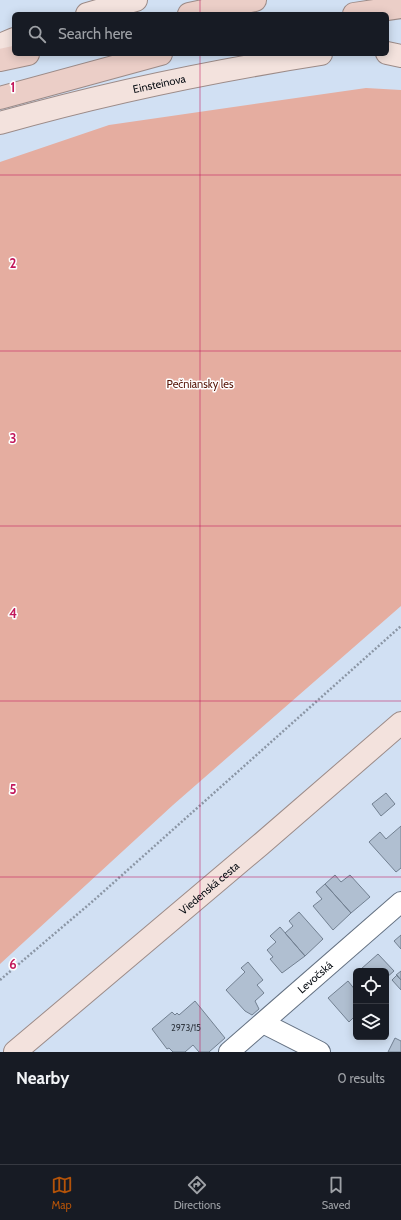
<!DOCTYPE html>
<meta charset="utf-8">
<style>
body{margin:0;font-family:Cabin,sans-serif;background:#20242c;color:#f1f3f6}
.controls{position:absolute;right:12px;bottom:12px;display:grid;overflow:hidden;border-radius:6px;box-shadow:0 2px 10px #0003}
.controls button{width:36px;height:36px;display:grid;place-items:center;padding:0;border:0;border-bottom:1px solid #363941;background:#171b24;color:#f1f3f6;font:20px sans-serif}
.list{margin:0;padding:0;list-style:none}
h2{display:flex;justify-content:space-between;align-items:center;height:52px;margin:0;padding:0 16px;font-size:17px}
h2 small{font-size:13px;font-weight:400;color:#9ea1a6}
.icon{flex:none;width:22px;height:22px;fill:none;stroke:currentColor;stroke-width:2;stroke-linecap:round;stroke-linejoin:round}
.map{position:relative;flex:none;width:401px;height:1052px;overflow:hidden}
.search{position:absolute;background:#171b24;box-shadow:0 2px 10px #0003;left:12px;right:12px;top:12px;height:44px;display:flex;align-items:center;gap:10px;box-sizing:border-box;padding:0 14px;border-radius:6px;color:#9ea1a6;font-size:15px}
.sheet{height:112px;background:#171b24}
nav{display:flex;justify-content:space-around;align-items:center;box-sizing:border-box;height:56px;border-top:1px solid #363941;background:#171b24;font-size:11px;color:#9ea1a6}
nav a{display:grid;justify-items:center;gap:2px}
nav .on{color:#b45309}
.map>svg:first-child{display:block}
.green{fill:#e5ada0}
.building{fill:#b0bfd1;stroke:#728091}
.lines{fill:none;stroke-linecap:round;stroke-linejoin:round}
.minor-casing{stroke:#647182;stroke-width:22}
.primary-casing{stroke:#9c8b88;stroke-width:24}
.motorway-casing{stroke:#9c8b88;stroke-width:24}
.path{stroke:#8b96a5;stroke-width:2.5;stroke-dasharray:2 2;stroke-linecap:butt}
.minor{stroke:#fff;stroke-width:20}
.primary{stroke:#f3e2dd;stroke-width:22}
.motorway{stroke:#ebcec7;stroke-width:22}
.grid{fill:none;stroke:#c2185b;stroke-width:1;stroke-opacity:0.55}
.labels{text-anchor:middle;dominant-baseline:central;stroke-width:3;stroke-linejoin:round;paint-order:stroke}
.number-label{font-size:9px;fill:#333a43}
.street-label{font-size:11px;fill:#090e14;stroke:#fff}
.park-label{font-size:11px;fill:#561406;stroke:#fff}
.grid-label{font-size:13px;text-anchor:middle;font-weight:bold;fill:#c2185b;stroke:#fff;stroke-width:3;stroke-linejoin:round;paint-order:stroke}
</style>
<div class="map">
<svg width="401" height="1052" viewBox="0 0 401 1052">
<rect width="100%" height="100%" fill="#d1e0f3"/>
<path class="green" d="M 366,88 L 401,90 L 401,606 L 173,805 L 0,964 L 0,162 L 109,125 Z"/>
<path class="building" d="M 386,793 L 395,804 L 381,816 L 372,804 Z
M 401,826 L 401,868 L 396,872 L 369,842 L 380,832 L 386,839 Z
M 335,875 L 341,882 L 350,875 L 370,897 L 351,913 L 325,884 Z
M 325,884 L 351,913 L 333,930 L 313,906 L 322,899 L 316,892 Z
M 299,912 L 323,939 L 305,956 L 285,933 L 293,926 L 289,921 Z
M 280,927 L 305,956 L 282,973 L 270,959 L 273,957 L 267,950 L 276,942 L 270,936 Z
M 401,935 L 401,949 L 394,941 Z
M 378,954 L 394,971 L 386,978 L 386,971 L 363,971 L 361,969 Z
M 248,962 L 263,980 L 257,985 L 264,993 L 255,1001 L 259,1009 L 252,1015 L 245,1011 L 226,990 L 245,972 L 241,968 Z
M 401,971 L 401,980 L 396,975 Z
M 397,975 L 401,980 L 401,990 L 392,980 Z
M 348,981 L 356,991 L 356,1015 L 349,1022 L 328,998 Z
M 195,1001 L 225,1038 L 209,1052 L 199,1052 L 193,1045 L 185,1052 L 173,1052 L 169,1048 L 167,1049 L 152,1029 L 172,1012 L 175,1015 L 177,1013 L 179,1015 Z
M 395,1038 L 401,1041 L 401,1052 L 388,1052 Z"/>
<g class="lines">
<defs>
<g id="minor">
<path d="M 263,1023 L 320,1052"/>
<path id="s1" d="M 229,1052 L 401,902"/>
</g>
<g id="primary">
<path d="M 87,14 L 136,0"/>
<path d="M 0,45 L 14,39"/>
<path d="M 387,53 L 401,56"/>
<path id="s2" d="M 0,123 C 106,93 212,71 321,54"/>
<path id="s3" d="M 15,1052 L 260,845 L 401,723"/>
</g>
<path id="motorway" d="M 189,14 L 255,0
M 354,14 L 401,7
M 0,60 L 28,54
M 0,98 L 161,54"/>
</defs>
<use href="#minor" class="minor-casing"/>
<use href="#primary" class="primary-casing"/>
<use href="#motorway" class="motorway-casing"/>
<path class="path" d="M 0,980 L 93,901 L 401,626"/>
<use href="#minor" class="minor"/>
<use href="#primary" class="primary"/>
<use href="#motorway" class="motorway"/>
</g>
<path class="grid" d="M 200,0 L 200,14M 200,54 L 200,1052M 0,175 L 401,175M 0,351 L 401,351M 0,526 L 401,526M 0,701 L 401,701M 0,877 L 401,877"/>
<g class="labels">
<g class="number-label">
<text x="186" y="1027">2973/15</text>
</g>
<g class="street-label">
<text stroke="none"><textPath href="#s2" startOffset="164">Einsteinova</textPath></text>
<text stroke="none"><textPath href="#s3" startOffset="254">Viedenská cesta</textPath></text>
<text stroke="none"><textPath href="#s1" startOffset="114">Levočská</textPath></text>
</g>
<g class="park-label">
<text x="200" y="384">Pečniansky les</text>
</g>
</g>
<g class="grid-label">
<text x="13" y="92">1</text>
<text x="13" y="268">2</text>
<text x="13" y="443">3</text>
<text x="13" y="618">4</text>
<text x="13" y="794">5</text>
<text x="13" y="969">6</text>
</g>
</svg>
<div class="controls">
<button><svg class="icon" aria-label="locate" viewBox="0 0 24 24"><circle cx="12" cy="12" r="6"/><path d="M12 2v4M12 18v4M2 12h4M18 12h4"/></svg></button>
<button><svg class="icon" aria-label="layers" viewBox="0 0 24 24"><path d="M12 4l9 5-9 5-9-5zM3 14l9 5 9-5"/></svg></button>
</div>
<div class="search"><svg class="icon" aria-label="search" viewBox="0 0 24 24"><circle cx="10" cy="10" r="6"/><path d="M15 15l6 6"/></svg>Search here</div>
</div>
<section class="sheet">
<h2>Nearby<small>0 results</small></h2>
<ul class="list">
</ul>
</section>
<nav>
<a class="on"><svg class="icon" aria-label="map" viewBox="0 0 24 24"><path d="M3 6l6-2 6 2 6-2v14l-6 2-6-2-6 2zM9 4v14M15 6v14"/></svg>Map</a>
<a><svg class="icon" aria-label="directions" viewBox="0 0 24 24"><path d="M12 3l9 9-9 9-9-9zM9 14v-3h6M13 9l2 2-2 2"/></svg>Directions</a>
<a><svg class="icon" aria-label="saved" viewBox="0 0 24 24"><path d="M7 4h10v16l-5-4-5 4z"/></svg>Saved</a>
</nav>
